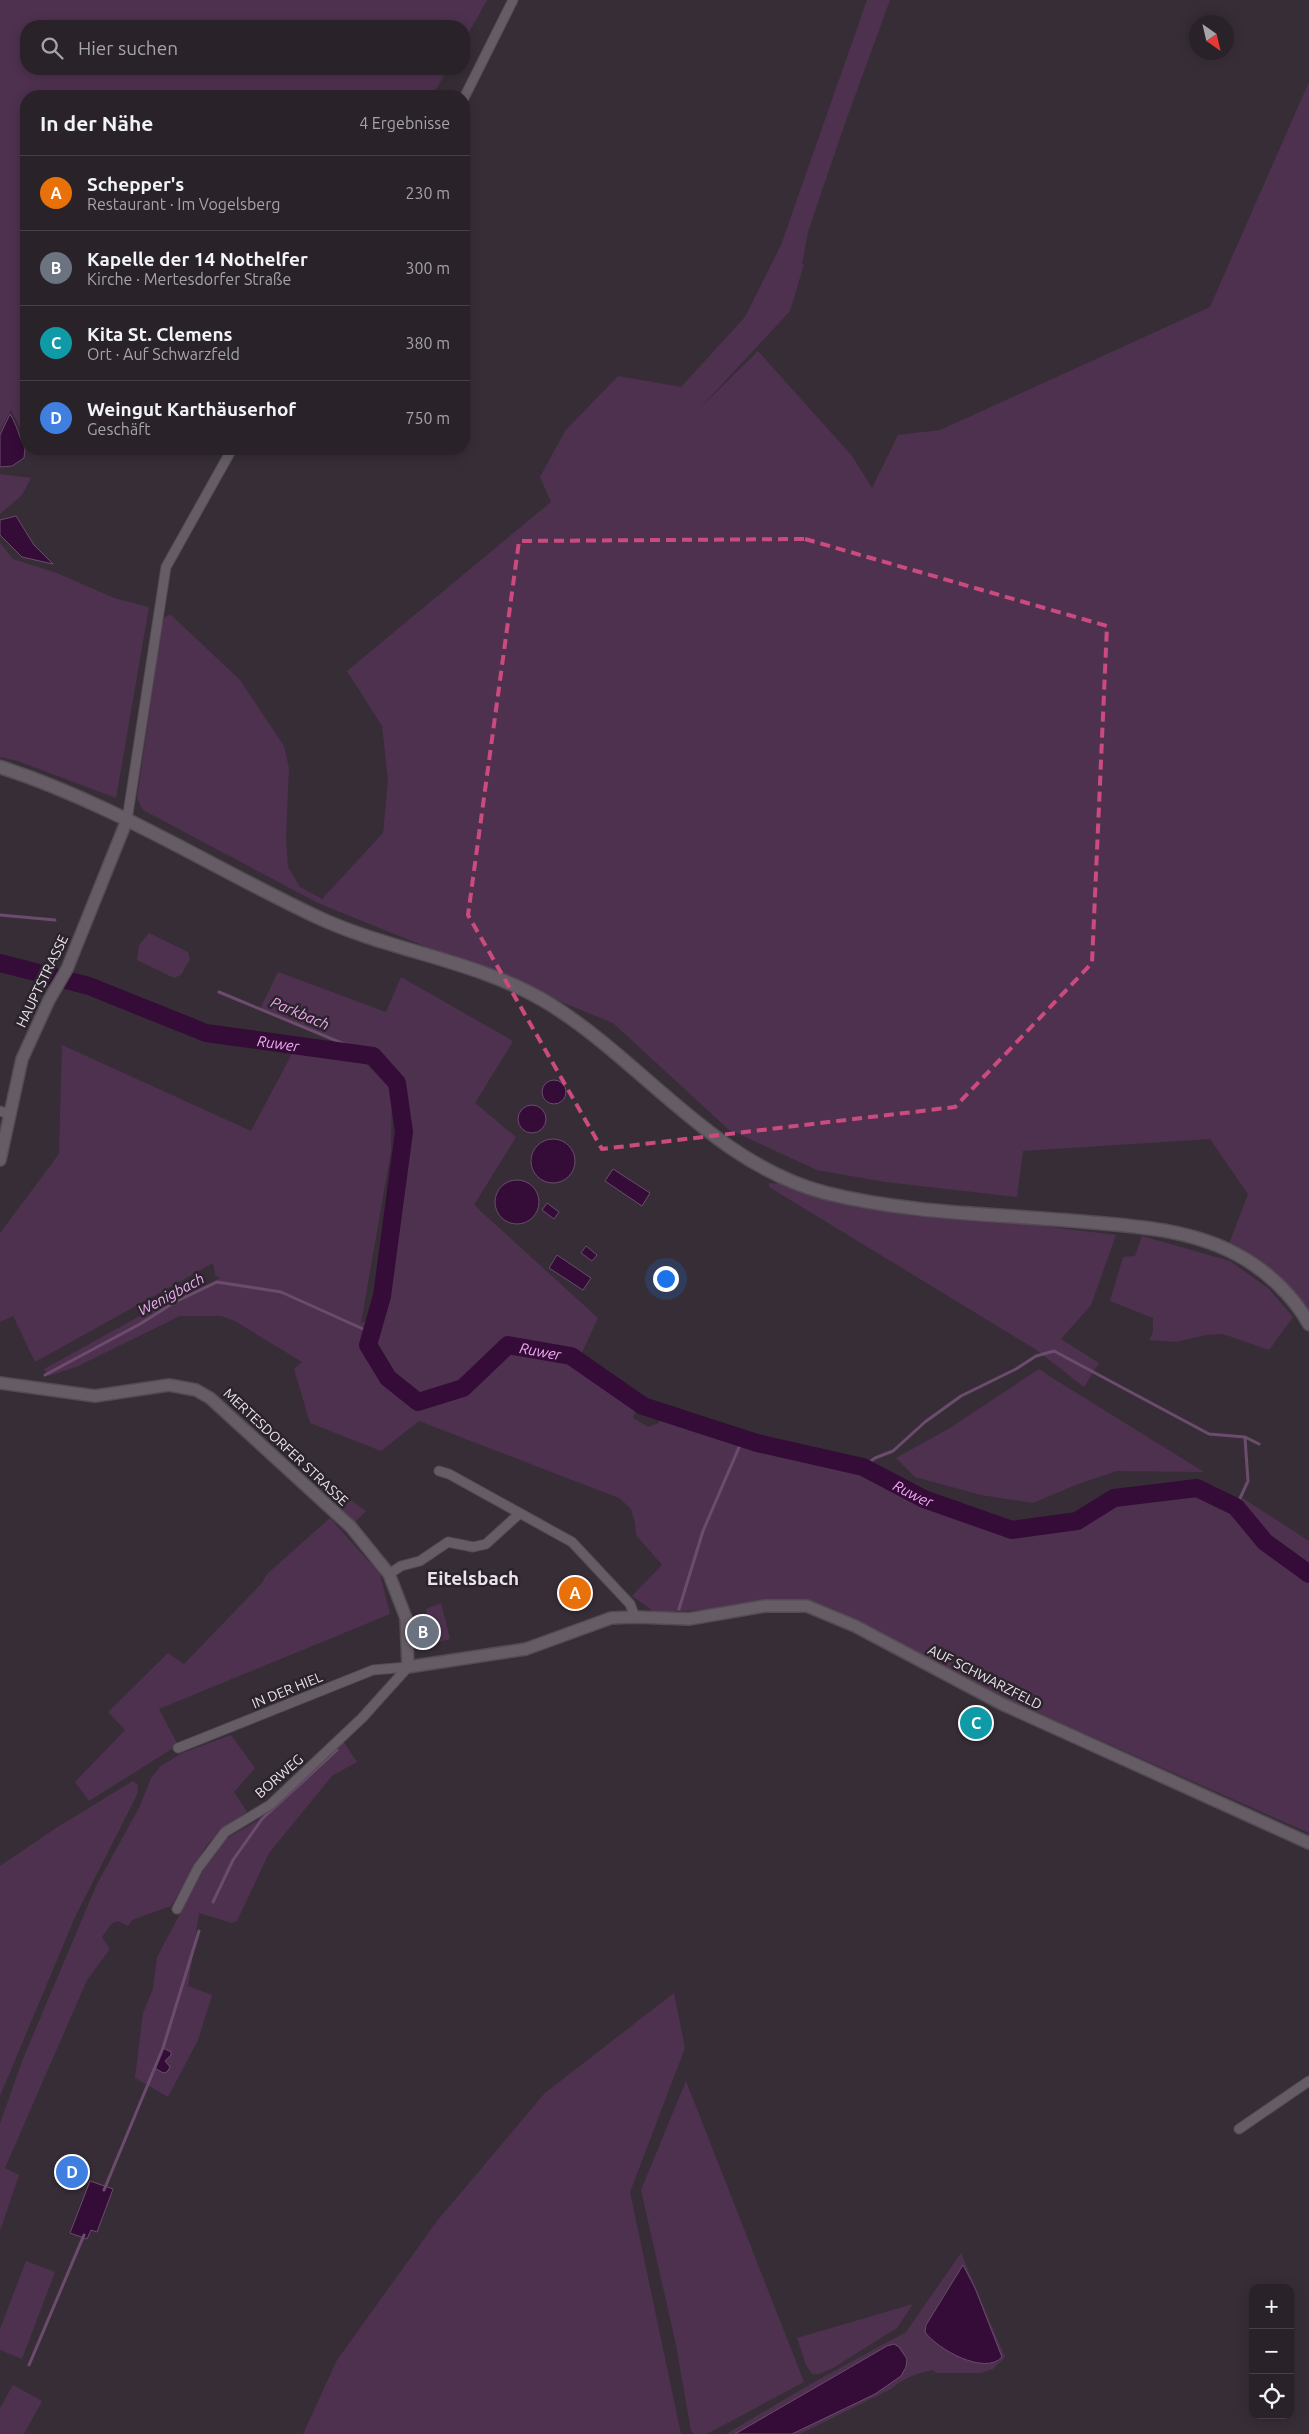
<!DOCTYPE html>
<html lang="de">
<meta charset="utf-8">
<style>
body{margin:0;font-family:Ubuntu,sans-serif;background:#312a31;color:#f1f3f6}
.controls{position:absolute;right:15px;bottom:15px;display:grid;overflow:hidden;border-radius:10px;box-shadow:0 2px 12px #0003}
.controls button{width:45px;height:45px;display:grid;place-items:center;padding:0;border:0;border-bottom:1px solid #453f46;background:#292229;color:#f1f3f6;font:25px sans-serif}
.compass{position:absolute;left:1189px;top:15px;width:45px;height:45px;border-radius:50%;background:#292229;box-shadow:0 2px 12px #0003;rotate:146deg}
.you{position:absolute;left:665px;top:1278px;width:18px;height:18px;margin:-12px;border:4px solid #fff;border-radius:50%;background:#1a73e8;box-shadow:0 0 0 8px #1a73e833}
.badge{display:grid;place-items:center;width:32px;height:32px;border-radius:50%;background:#db2777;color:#fff;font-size:16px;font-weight:700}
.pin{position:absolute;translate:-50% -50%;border:2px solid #fff;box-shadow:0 1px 5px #0006}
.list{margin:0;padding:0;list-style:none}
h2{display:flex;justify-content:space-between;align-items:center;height:65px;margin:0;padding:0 20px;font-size:21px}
h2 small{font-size:16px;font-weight:400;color:#a5a4a8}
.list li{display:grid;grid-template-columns:32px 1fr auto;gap:15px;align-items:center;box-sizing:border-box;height:75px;padding:0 20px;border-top:1px solid #453f46}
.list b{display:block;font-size:19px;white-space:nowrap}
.list p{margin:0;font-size:16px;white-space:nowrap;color:#a5a4a8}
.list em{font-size:16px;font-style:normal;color:#a5a4a8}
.icon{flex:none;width:28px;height:28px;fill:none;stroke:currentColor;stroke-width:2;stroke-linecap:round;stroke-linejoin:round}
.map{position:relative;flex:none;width:1309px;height:2434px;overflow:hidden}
.search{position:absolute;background:#292229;box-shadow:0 2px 12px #0003;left:20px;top:20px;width:450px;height:55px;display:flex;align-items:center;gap:12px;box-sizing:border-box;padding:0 18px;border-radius:20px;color:#a5a4a8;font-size:19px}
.panel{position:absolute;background:#292229;box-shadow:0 2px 12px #0003;left:20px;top:90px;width:450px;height:365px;border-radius:20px}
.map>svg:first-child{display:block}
.green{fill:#4e314f;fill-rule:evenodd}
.water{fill:#350b38;stroke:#6b4c6d}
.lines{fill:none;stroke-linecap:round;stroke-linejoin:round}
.stream{stroke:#6b4c6d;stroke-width:3}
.river{stroke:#350b38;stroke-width:18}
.minor-casing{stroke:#534c53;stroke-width:11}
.tertiary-casing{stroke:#534c53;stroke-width:14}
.secondary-casing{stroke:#534c53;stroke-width:15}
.minor{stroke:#665c66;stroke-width:9}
.tertiary{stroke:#665c66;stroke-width:11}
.secondary{stroke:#665c66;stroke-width:12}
.marked{fill:none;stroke:#cc4b7f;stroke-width:4;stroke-dasharray:10 6;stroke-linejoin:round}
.labels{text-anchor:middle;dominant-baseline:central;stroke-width:5;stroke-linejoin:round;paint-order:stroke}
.street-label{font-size:14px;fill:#eae4ea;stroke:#2c242d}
.water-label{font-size:15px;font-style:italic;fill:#efaaf2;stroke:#2c242d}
.district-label{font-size:19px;font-weight:bold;fill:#eae4ea;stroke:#2c242d}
</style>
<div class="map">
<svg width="1309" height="2434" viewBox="0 0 1309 2434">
<rect width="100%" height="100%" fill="#372d37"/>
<path class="green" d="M 0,0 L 487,0 L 464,41 L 464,26 L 26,26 L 26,69 L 448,69 L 432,96 L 26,96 L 26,439 L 11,410 L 17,398 L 0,431 Z
M 867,0 L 890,0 L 844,126 L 808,232 L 802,264 L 804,264 L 790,311 L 699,409 L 758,351 L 852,456 L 872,488 L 898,435 L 940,430 L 1210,307 L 1309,82 L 1309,1317 L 1227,1249 L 1248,1194 L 1210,1139 L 1023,1151 L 1017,1197 L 885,1182 L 817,1170 L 728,1129 L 613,1023 L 318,903 L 143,810 L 137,798 L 162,623 L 164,618 L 170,614 L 240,680 L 284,746 L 289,768 L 286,837 L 288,867 L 300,887 L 322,899 L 383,833 L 388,781 L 382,726 L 347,671 L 551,502 L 540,477 L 565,431 L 618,376 L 681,387 L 745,317 L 781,245 Z
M 31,449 L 69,449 L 68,452 L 34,454 Z
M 0,474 L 31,478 L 22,495 L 0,514 Z
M 0,543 L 13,559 L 57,573 L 114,598 L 149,607 L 116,798 L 18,761 L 0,757 Z
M 149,933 L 188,952 L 190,959 L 181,975 L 174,978 L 137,960 L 139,945 Z
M 278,972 L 386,1012 L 401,977 L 513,1041 L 475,1103 L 516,1137 L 474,1205 L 598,1318 L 578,1361 L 639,1403 L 633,1418 L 648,1427 L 659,1423 L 660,1412 L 743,1438 L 862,1467 L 924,1499 L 1012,1530 L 1077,1521 L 1114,1498 L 1197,1488 L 1236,1506 L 1241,1497 L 1309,1541 L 1309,1833 L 1011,1701 L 833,1609 L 810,1600 L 769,1599 L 710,1609 L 656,1613 L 632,1596 L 662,1565 L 636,1535 L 635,1523 L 631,1509 L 619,1498 L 419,1421 L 381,1451 L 310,1423 L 294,1369 L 302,1362 L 235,1321 L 221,1316 L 180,1316 L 76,1367 L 48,1376 L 44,1369 L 138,1317 L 220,1278 L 215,1275 L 213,1263 L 35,1362 L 13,1316 L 0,1322 L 0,1233 L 59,1154 L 62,1045 L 251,1131 L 294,1050 L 363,1061 L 392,1089 L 391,1151 L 361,1323 L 377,1316 L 382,1296 L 404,1132 L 397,1083 L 372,1056 L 260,1009 Z
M 769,1183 L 783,1184 L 825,1198 L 866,1208 L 962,1216 L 1116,1235 L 1091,1305 L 1061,1339 L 1099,1363 L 1084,1387 L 1035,1349 L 769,1187 Z
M 1142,1236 L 1230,1261 L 1268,1288 L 1293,1317 L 1269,1350 L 1223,1334 L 1206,1335 L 1176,1342 L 1149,1340 L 1153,1332 L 1153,1318 L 1110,1301 L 1123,1257 L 1135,1256 Z
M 1039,1369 L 1054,1379 L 1204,1472 L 1117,1471 L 1078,1484 L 1033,1503 L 981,1495 L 915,1477 L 896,1458 L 950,1428 Z
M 344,1495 L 366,1511 L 355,1522 L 337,1504 Z
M 330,1518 L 380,1574 L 390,1614 L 159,1709 L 178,1745 L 89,1801 L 75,1782 L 125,1730 L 108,1712 L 168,1653 L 184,1664 L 262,1583 L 267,1574 Z
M 441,1603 L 450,1639 L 432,1644 L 426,1609 Z
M 231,1735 L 255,1768 L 234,1792 L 247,1812 L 225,1826 L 206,1846 L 171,1906 L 132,1920 L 128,1926 L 118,1921 L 112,1923 L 102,1937 L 110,1949 L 87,1980 L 5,2168 L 19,2175 L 0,2231 L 0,2124 L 22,2061 L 97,1884 L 140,1806 L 151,1778 L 161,1766 L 182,1753 Z
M 343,1741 L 357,1762 L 332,1776 L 269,1853 L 237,1921 L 232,1923 L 199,1913 L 188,1986 L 212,1995 L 198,2040 L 168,2097 L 135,2078 L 143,2013 L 153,1989 L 157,1957 L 210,1858 L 224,1840 L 257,1821 L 270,1810 Z
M 133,1781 L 138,1785 L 137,1795 L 75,1917 L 0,2096 L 0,1866 L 56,1828 Z
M 674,1993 L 685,2048 L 630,2192 L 681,2434 L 303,2434 L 337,2360 L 437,2221 L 545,2093 Z
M 686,2081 L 804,2382 L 707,2434 L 694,2434 L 691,2431 L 676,2345 L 641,2190 Z
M 961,2253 L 1005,2357 L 993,2369 L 980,2373 L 936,2373 L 933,2370 C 917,2373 903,2378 891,2389 L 800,2434 L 726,2434 L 816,2381 L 906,2332 ZM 963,2265 L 975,2288 L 1002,2357 L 998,2362 L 926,2325 Z
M 26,2261 L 55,2272 L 22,2359 L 0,2350 L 0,2329 Z
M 913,2304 L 897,2328 L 833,2368 L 819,2374 L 812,2374 L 806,2365 L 797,2338 Z
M 13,2385 L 42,2401 L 24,2434 L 0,2434 L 0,2408 Z"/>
<path class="water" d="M 10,414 C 18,427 18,435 25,448 L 24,458 L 12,466 L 0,467 L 0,435 Z
M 16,516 L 34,545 L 53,564 L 22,557 L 0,535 L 0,520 Z
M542 1092a12 12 0 1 1 24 0a12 12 0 1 1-24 0Z
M518 1119a14 14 0 1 1 28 0a14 14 0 1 1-28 0Z
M531 1161a22 22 0 1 1 44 0a22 22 0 1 1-44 0Z
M 613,1169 L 650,1193 L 642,1206 L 605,1181 Z
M495 1202a22 22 0 1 1 44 0a22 22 0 1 1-44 0Z
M 547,1203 L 559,1212 L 554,1219 L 542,1210 Z
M 586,1246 L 597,1255 L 592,1261 L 581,1253 Z
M 557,1255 L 591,1278 L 583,1290 L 549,1268 Z
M 163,2048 L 171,2052 L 171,2055 L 165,2061 L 170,2067 L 167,2072 L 163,2073 L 155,2068 Z
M 90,2181 L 113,2189 L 97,2232 L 91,2230 L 87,2239 L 70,2233 Z
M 963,2265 L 975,2288 L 1002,2357 C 985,2376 937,2349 925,2332 L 926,2325 Z
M 894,2344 L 899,2347 L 907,2359 L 906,2367 L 901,2376 L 875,2394 L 792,2434 L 735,2434 L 887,2346 Z"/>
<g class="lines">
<path class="stream" d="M 0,915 L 55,920
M 219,992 L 373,1056
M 45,1375 L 140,1324 L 175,1302 L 217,1282 L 281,1292 L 372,1333
M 863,1467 L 875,1458 L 893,1451 L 925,1422 L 961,1396 L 1016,1369 L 1036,1356 L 1054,1351 L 1209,1434 L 1245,1437 L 1259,1444
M 1236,1507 L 1248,1481 L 1245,1438
M 679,1609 L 703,1531 L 743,1438
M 213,1902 L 233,1860 L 262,1819 L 337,1750
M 104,2190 L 163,2048 L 199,1931
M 29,2365 L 84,2235"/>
<path class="river" id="s1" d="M 0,963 L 89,986 L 206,1033 L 373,1056 L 397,1083 L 404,1132 L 382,1296 L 368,1345 L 388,1378 L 418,1402 L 463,1388 L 508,1345 L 571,1356 L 643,1406 L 757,1443 L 863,1467 L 924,1499 L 1012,1530 L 1077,1521 L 1114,1498 L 1197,1488 L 1236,1507 L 1265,1542 L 1309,1574"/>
<defs>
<path id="minor" d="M 464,98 L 513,0
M 127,820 L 166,567 L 232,449
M 0,1111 L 11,1115
M 439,1471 L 449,1474 L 572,1542 L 630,1604 L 635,1617
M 389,1574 L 401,1566 L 420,1561 L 448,1542 L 473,1547 L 486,1544 L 519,1514
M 178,1748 L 373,1670 L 408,1667
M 177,1909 L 198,1868 L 225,1832 L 270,1805 L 362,1718 L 408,1667
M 1239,2129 L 1309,2081"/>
<path id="tertiary" d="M 0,1160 L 22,1059 L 49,1000 L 67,969 L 127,820
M 0,1383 L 95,1396 L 169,1385 L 196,1390 L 210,1398 L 351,1527 L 389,1574 L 406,1618 L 408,1667 L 526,1649 L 611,1618 L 635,1617 L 689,1619 L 765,1606 L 807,1606 L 855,1626 L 1002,1704 L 1309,1843"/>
<path id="secondary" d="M 0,767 C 112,803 211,867 317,917 C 390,951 474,960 543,1000 C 641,1058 711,1163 826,1193 C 910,1214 1000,1214 1087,1222 C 1137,1226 1191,1230 1236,1254 C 1265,1269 1293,1295 1309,1324"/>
</defs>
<use href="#minor" class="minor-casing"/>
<use href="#tertiary" class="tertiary-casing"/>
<use href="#secondary" class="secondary-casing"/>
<use href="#minor" class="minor"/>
<use href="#tertiary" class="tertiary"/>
<use href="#secondary" class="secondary"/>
</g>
<path class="marked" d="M 805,539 L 1107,626 L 1092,963 L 955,1107 L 602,1149 L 468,915 L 519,541 Z"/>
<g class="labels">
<g class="street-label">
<text transform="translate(42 981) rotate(-64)">HAUPTSTRASSE</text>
<text transform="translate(286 1447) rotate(43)">MERTESDORFER STRASSE</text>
<text transform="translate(985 1677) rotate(27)">AUF SCHWARZFELD</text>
<text transform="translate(287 1690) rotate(-22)">IN DER HIEL</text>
<text transform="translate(279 1776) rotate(-41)">BORWEG</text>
</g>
<g class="water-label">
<text transform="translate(300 1013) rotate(23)">Parkbach</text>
<text stroke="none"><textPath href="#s1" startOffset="291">Ruwer</textPath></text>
<text transform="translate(171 1294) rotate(-28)">Wenigbach</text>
<text stroke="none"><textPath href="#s1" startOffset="908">Ruwer</textPath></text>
<text stroke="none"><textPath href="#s1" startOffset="1312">Ruwer</textPath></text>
</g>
<g class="district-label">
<text x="473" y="1578">Eitelsbach</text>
</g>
</g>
</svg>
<div class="controls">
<button>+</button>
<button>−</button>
<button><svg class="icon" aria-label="locate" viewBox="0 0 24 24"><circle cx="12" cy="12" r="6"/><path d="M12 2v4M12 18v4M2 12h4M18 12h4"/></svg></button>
</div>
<svg class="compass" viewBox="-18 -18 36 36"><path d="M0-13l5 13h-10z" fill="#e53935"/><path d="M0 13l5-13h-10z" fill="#a5a4a8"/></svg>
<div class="you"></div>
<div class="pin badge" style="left:575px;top:1593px;background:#e8710a">A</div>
<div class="pin badge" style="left:423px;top:1632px;background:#6b7280">B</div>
<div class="pin badge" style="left:976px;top:1723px;background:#0f9aa8">C</div>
<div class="pin badge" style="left:72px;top:2172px;background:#3f7fe0">D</div>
<div class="search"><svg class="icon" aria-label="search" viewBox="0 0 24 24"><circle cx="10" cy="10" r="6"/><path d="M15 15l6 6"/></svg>Hier suchen</div>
<section class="panel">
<h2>In der Nähe<small>4 Ergebnisse</small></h2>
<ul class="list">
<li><span class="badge" style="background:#e8710a">A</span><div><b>Schepper's</b><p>Restaurant · Im Vogelsberg</p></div><em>230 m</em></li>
<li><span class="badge" style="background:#6b7280">B</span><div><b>Kapelle der 14 Nothelfer</b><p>Kirche · Mertesdorfer Straße</p></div><em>300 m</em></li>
<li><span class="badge" style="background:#0f9aa8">C</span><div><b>Kita St. Clemens</b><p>Ort · Auf Schwarzfeld</p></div><em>380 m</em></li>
<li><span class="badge" style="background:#3f7fe0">D</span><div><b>Weingut Karthäuserhof</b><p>Geschäft</p></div><em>750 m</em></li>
</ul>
</section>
</div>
